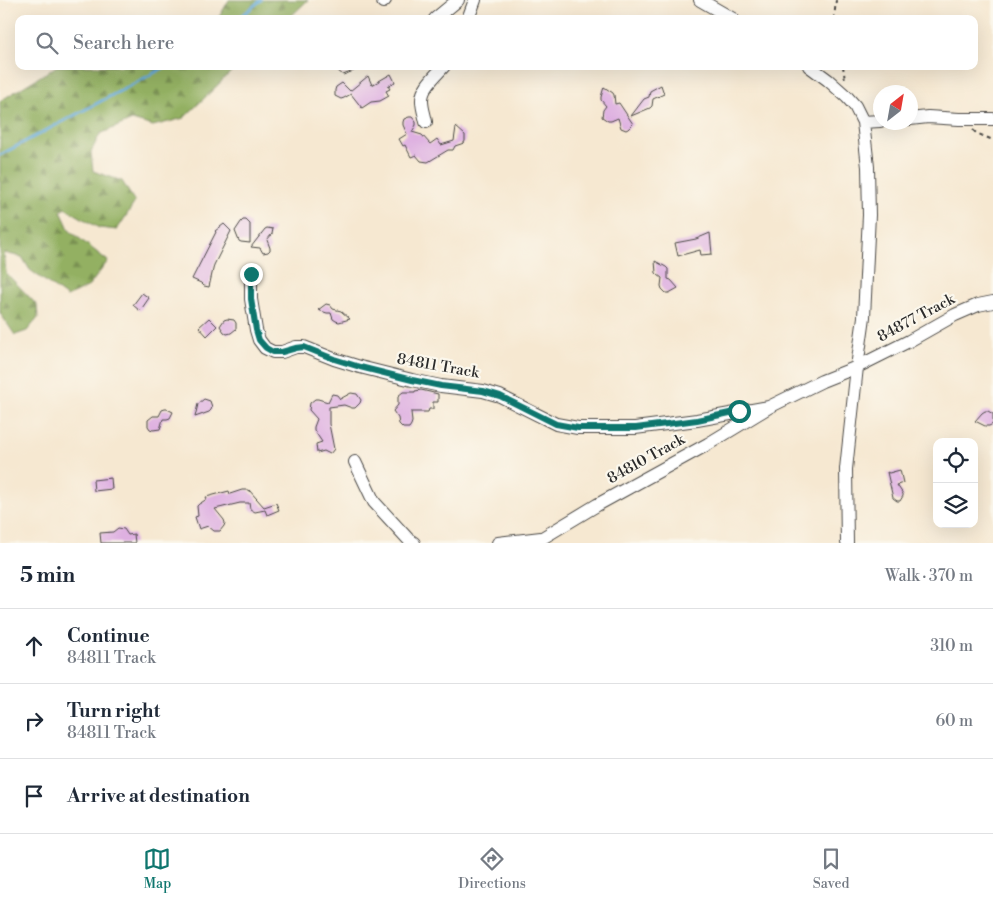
<!DOCTYPE html>
<meta charset="utf-8">
<style>
body{margin:0;font-family:"Libre Bodoni",serif;background:#f6f6f7;color:#1f2937}
.controls{position:absolute;right:15px;bottom:15px;display:grid;overflow:hidden;border-radius:10px;box-shadow:0 5px 20px #0002}
.controls button{width:45px;height:45px;display:grid;place-items:center;padding:0;border:0;border-bottom:1px solid #e0e1e3;background:#fff;color:#1f2937;font:25px sans-serif}
.compass{position:absolute;left:873px;top:85px;width:45px;height:45px;border-radius:50%;background:#fff;box-shadow:0 5px 20px #0002;rotate:31deg}
.stop{position:absolute;width:15px;height:15px;margin:-11px;border:4px solid #0f766e;border-radius:50%;background:#fff}
.stop.end{background:#0f766e;border-color:#fff;box-shadow:0 1px 5px #0008}
.list{margin:0;padding:0;list-style:none}
h2{display:flex;justify-content:space-between;align-items:center;height:65px;margin:0;padding:0 20px;font-size:21px}
h2 small{font-size:16px;font-weight:400;color:#747a83}
.list li{display:grid;grid-template-columns:32px 1fr auto;gap:15px;align-items:center;box-sizing:border-box;height:75px;padding:0 20px;border-top:1px solid #e0e1e3}
.list b{display:block;font-size:19px;white-space:nowrap}
.list p{margin:0;font-size:16px;white-space:nowrap;color:#747a83}
.list em{font-size:16px;font-style:normal;color:#747a83}
.icon{flex:none;width:28px;height:28px;fill:none;stroke:currentColor;stroke-width:2;stroke-linecap:round;stroke-linejoin:round}
.map{position:relative;flex:none;width:993px;height:543px;overflow:hidden}
.search{position:absolute;background:#fff;box-shadow:0 5px 20px #0002;left:15px;right:15px;top:15px;height:55px;display:flex;align-items:center;gap:12px;box-sizing:border-box;padding:0 18px;border-radius:10px;color:#747a83;font-size:19px}
.sheet{height:290px;background:#fff}
nav{display:flex;justify-content:space-around;align-items:center;box-sizing:border-box;height:70px;border-top:1px solid #e0e1e3;background:#fff;font-size:14px;color:#747a83}
nav a{display:grid;justify-items:center;gap:2px}
nav .on{color:#0f766e}
.map>svg:first-child{display:block}
.forest{fill:url(#forest-firs);stroke:#5f6e46}
.lines{fill:none;stroke-linecap:round;stroke-linejoin:round}
.stream{stroke:#66acdc;stroke-width:3}
.building{fill:#deb0e1}
.minor-casing{stroke:#494744;stroke-width:14}
.path{stroke:#494744;stroke-width:2;stroke-dasharray:4 4;stroke-linecap:butt}
.minor{stroke:#fff;stroke-width:12}
.route{stroke:#0f766e;stroke-width:6}
.labels{text-anchor:middle;dominant-baseline:central;stroke-width:4.5;stroke-linejoin:round;paint-order:stroke}
.street-label{font-size:15px;fill:#2b2b2b;stroke:#fbf7ec}
</style>
<div class="map">
<svg width="993" height="543" viewBox="0 0 993 543">
<defs>
<pattern id="forest-firs" width="22" height="20" patternUnits="userSpaceOnUse" patternTransform="scale(1.25)"><rect width="22" height="20" fill="#93b062"/><path d="M5 1l3.5 6h-7zM16 11l3.5 6h-7z" fill="#788f51"/></pattern>
</defs>
<rect width="100%" height="100%" fill="#fbf7ec"/>
<filter id="ink" filterUnits="userSpaceOnUse"><feTurbulence type="fractalNoise" baseFrequency=".02" numOctaves="2"/><feDisplacementMap in="SourceGraphic" scale="10" xChannelSelector="R" yChannelSelector="G"/><feConvolveMatrix kernelMatrix="1 2 1 2 8 2 1 2 1" color-interpolation-filters="sRGB"/></filter>
<filter id="wash" filterUnits="userSpaceOnUse"><feTurbulence type="fractalNoise" baseFrequency=".0096" numOctaves="4" result="noise"/><feDisplacementMap in="SourceGraphic" scale="20" xChannelSelector="R" yChannelSelector="G"/><feGaussianBlur stdDeviation="1.12" result="paint"/><feColorMatrix in="noise" values="0 0 0 0 0 0 0 0 0 0 0 0 0 0 0 0 0 1.4 0 .05"/><feComposite in="paint" operator="in"/></filter>
<g filter="url(#wash)">
<rect width="100%" height="100%" fill="#f6e8d1"/>
<path class="forest" d="M 229,0 L 308,0 L 288,19 L 215,19 L 219,17 Z
M 57,66 L 237,66 L 184,118 L 153,126 L 132,120 L 100,134 L 91,152 L 93,171 L 122,181 L 135,202 L 117,230 L 99,228 L 65,208 L 61,211 L 70,231 L 108,261 L 89,286 L 67,297 L 30,270 L 22,257 L 4,253 L 6,273 L 37,305 L 38,318 L 27,331 L 15,335 L 0,313 L 0,101 Z"/>
<g class="lines">
<path class="stream" d="M 238,19 L 261,0
M 0,155 L 167,66"/>
</g>
<g id="blocks">
<path class="building" d="M 332,66 L 364,66 L 364,67 L 343,75 Z
M 391,74 L 395,82 L 388,86 L 390,89 L 386,91 L 389,96 L 380,101 L 371,102 L 362,108 L 351,94 L 344,98 L 341,99 L 335,96 L 335,90 L 336,87 L 342,83 L 350,91 L 368,76 L 372,85 Z
M 661,85 L 664,94 L 653,99 L 652,106 L 650,108 L 631,116 L 644,99 L 649,97 L 650,91 Z
M 604,87 L 613,93 L 614,95 L 615,104 L 619,103 L 633,124 L 628,129 L 626,130 L 621,128 L 618,118 L 611,121 L 608,121 L 602,117 L 603,110 L 606,106 L 601,100 L 601,97 Z
M 409,117 L 412,117 L 416,122 L 416,125 L 412,132 L 422,135 L 430,144 L 437,139 L 441,145 L 454,141 L 456,127 L 465,135 L 465,141 L 464,143 L 455,146 L 453,150 L 448,150 L 428,162 L 421,161 L 416,155 L 411,157 L 405,145 L 403,146 L 399,139 L 407,134 L 403,125 L 403,122 L 404,119 Z
M 243,220 L 246,220 L 250,224 L 250,243 L 241,242 L 239,241 L 235,231 L 241,222 Z
M 224,224 L 231,231 L 214,265 L 209,287 L 204,286 L 201,283 L 192,279 L 216,232 L 215,231 Z
M 267,228 L 273,229 L 272,234 L 267,240 L 270,248 L 270,250 L 268,252 L 263,253 L 260,248 L 251,247 L 265,229 Z
M 710,233 L 712,254 L 701,255 L 700,250 L 678,256 L 675,243 L 696,239 Z
M 655,261 L 666,267 L 668,269 L 668,279 L 671,280 L 678,288 L 669,293 L 666,293 L 662,289 L 661,286 L 662,278 L 658,275 L 656,273 Z
M 142,293 L 149,298 L 140,311 L 133,305 Z
M 326,304 L 330,305 L 333,309 L 341,311 L 350,319 L 339,322 L 336,321 L 333,319 L 331,313 L 327,313 L 318,310 Z
M 209,318 L 217,326 L 207,336 L 199,327 Z
M 227,319 L 234,320 L 236,323 L 236,329 L 231,333 L 227,334 L 224,332 L 220,326 L 224,320 Z
M 421,390 L 438,394 L 438,402 L 433,402 L 433,409 L 429,409 L 428,412 L 411,412 L 412,422 L 411,425 L 409,428 L 403,428 L 399,424 L 398,418 L 393,411 L 398,405 L 398,396 L 403,392 L 415,392 L 415,391 Z
M 351,393 L 357,394 L 361,400 L 360,403 L 355,408 L 352,408 L 344,405 L 329,407 L 329,424 L 334,449 L 330,454 L 324,451 L 317,453 L 316,444 L 322,442 L 314,430 L 314,427 L 317,419 L 309,410 L 310,403 L 315,399 L 318,399 L 328,402 L 332,394 L 337,395 L 340,399 Z
M 204,399 L 210,401 L 212,407 L 211,410 L 209,412 L 195,417 L 198,404 Z
M 165,409 L 167,409 L 173,412 L 170,418 L 167,419 L 163,419 L 161,426 L 160,429 L 153,430 L 150,429 L 148,426 L 148,420 L 153,416 L 159,416 L 162,410 Z
M 985,411 L 988,411 L 993,414 L 993,424 L 989,426 L 985,426 L 975,421 L 982,413 Z
M 900,470 L 903,483 L 897,485 L 903,494 L 903,496 L 900,501 L 897,501 L 893,498 L 887,472 L 889,473 Z
M 111,478 L 112,489 L 94,491 L 93,480 Z
M 242,490 L 249,490 L 264,507 L 276,503 L 279,510 L 267,515 L 265,510 L 255,512 L 250,509 L 249,503 L 240,503 L 215,509 L 224,520 L 225,523 L 224,526 L 220,531 L 214,531 L 208,526 L 199,529 L 195,517 L 198,516 L 197,506 L 199,504 L 207,499 L 206,497 L 229,491 L 230,494 Z
M 118,528 L 124,529 L 128,535 L 134,534 L 135,543 L 101,543 L 100,533 L 113,532 Z"/>
</g>
</g>
<g filter="url(#ink)">
<use href="#blocks" fill-opacity="0" stroke="#494744" stroke-width="1"/>
<g class="lines">
<defs>
<path id="minor" d="M 700,0 L 733,19
M 383,2 L 385,0
M 435,19 L 458,0
M 468,19 L 475,0
M 809,66 L 828,80 L 847,97 L 855,106 L 863,122 L 868,167 L 869,215 L 864,317 L 857,367 L 846,469 L 847,543
M 910,119 L 928,117 L 959,119 L 993,119
M 426,122 C 425,116 422,108 422,101 C 421,88 436,75 444,66
M 863,122 L 880,121
M 251,274 L 251,299 L 256,330 L 259,340 L 265,348 L 273,352 L 282,352 L 296,347 L 304,347 L 334,359 L 360,367 L 412,380 L 441,386 L 483,391 L 500,396 L 556,424 L 578,428 L 635,428 L 697,420 L 769,407
M 355,462 L 374,502 L 408,539 L 414,543
M 498,543 L 541,538
M 534,543 L 597,505 L 708,444 L 769,407 L 822,381 L 857,367 L 909,341 L 955,315 L 978,305 L 993,302"/>
</defs>
<use href="#minor" class="minor-casing"/>
<path class="path" d="M 834,19 L 836,0
M 843,66 L 845,80
M 973,130 L 976,133 L 993,140"/>
<use href="#minor" class="minor"/>
</g>
</g>
<g class="lines" filter="url(#ink)">
<path class="route" d="M 251,274 L 251,299 L 256,330 L 259,340 L 266,348 L 273,352 L 282,352 L 296,348 L 304,347 L 334,359 L 360,367 L 412,380 L 441,386 L 483,391 L 500,396 L 556,424 L 578,428 L 636,428 L 697,420 L 739,411"/>
</g>
<g class="labels">
<g class="street-label">
<text transform="translate(916 318) rotate(-28)">84877 Track</text>
<text transform="translate(438 366) rotate(10)">84811 Track</text>
<text transform="translate(646 459) rotate(-29)">84810 Track</text>
</g>
</g>
</svg>
<div class="controls">
<button><svg class="icon" aria-label="locate" viewBox="0 0 24 24"><circle cx="12" cy="12" r="6"/><path d="M12 2v4M12 18v4M2 12h4M18 12h4"/></svg></button>
<button><svg class="icon" aria-label="layers" viewBox="0 0 24 24"><path d="M12 4l9 5-9 5-9-5zM3 14l9 5 9-5"/></svg></button>
</div>
<svg class="compass" viewBox="-18 -18 36 36"><path d="M0-13l5 13h-10z" fill="#e53935"/><path d="M0 13l5-13h-10z" fill="#747a83"/></svg>
<div class="stop" style="left:739px;top:411px"></div>
<div class="stop end" style="left:251px;top:274px"></div>
<div class="search"><svg class="icon" aria-label="search" viewBox="0 0 24 24"><circle cx="10" cy="10" r="6"/><path d="M15 15l6 6"/></svg>Search here</div>
</div>
<section class="sheet">
<h2>5 min<small>Walk · 370 m</small></h2>
<ul class="list">
<li><svg class="icon" aria-label="ahead" viewBox="0 0 24 24"><path d="M12 20V5M6 11l6-6 6 6"/></svg><div><b>Continue</b><p>84811 Track</p></div><em>310 m</em></li>
<li><svg class="icon" aria-label="right" viewBox="0 0 24 24"><path d="M7 20v-9h11M14 6l5 5-5 5"/></svg><div><b>Turn right</b><p>84811 Track</p></div><em>60 m</em></li>
<li><svg class="icon" aria-label="arrive" viewBox="0 0 24 24"><path d="M6 21V4h12l-3 4 3 4H6"/></svg><div><b>Arrive at destination</b></div></li>
</ul>
</section>
<nav>
<a class="on"><svg class="icon" aria-label="map" viewBox="0 0 24 24"><path d="M3 6l6-2 6 2 6-2v14l-6 2-6-2-6 2zM9 4v14M15 6v14"/></svg>Map</a>
<a><svg class="icon" aria-label="directions" viewBox="0 0 24 24"><path d="M12 3l9 9-9 9-9-9zM9 14v-3h6M13 9l2 2-2 2"/></svg>Directions</a>
<a><svg class="icon" aria-label="saved" viewBox="0 0 24 24"><path d="M7 4h10v16l-5-4-5 4z"/></svg>Saved</a>
</nav>
